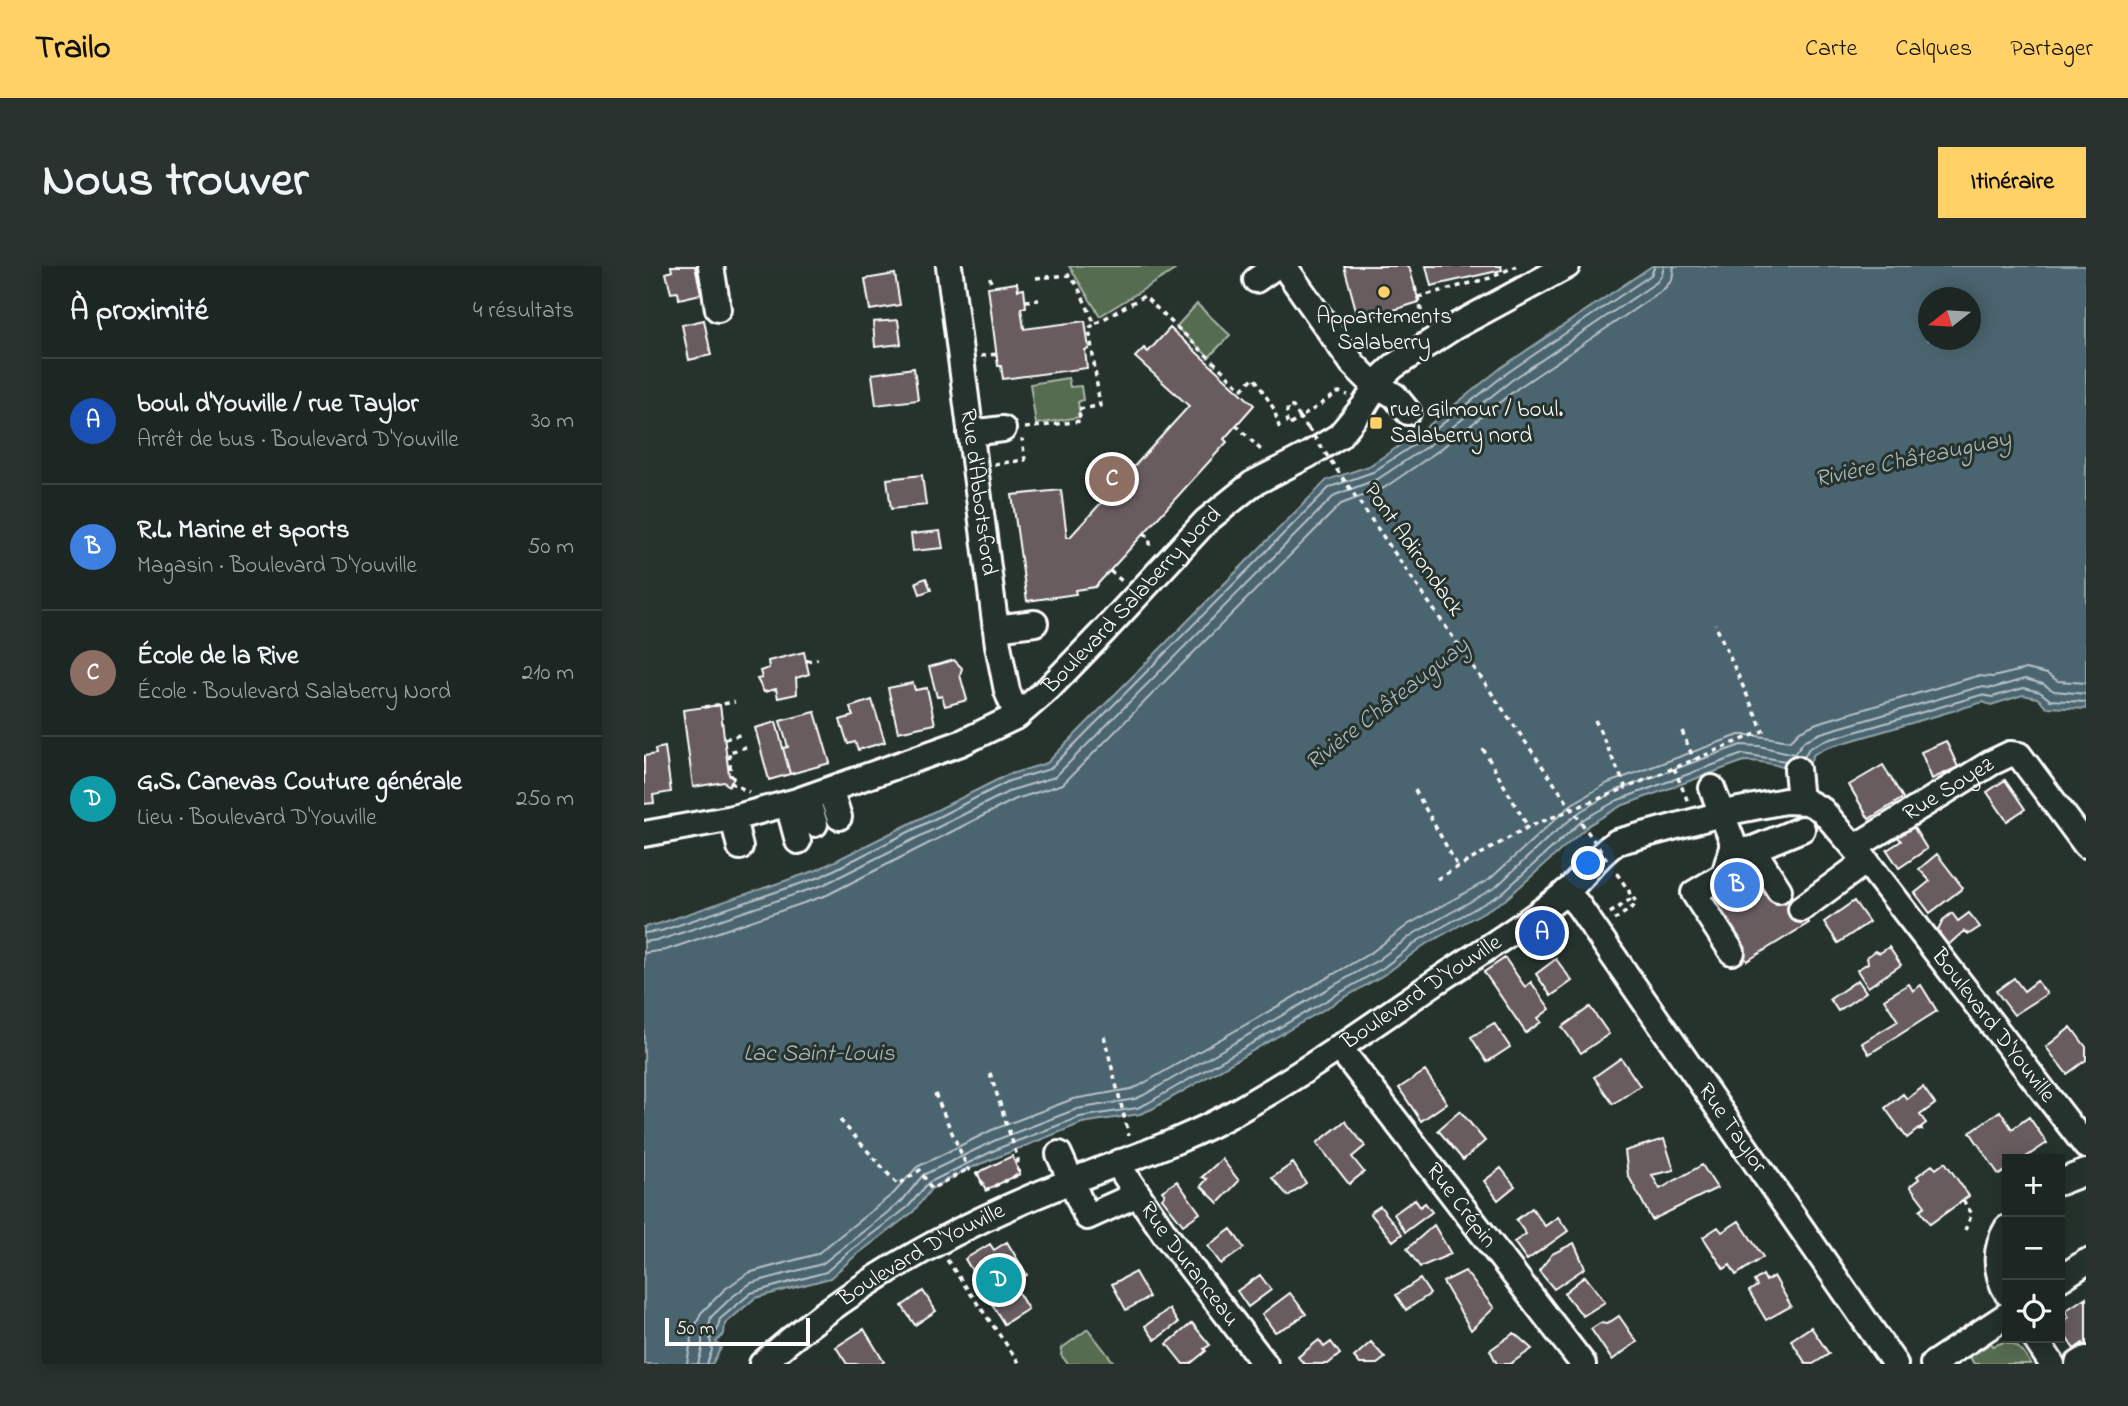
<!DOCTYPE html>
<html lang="fr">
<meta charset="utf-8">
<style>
body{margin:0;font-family:"Indie Flower",sans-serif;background:#29322f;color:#f1f3f6}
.controls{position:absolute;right:21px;bottom:21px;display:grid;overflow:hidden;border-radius:0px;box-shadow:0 4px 18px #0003}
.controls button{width:63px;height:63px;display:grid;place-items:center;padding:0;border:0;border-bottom:2px solid #3a4340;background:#1c2622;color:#f1f3f6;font:35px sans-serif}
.compass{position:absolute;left:1274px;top:21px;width:63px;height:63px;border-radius:50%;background:#1c2622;box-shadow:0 4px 18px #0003;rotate:253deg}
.scale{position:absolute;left:21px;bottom:18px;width:145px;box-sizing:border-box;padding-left:7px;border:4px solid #fff;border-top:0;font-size:19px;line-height:24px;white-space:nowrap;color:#fff;-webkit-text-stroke:5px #26332d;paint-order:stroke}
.you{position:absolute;left:945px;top:598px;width:24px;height:24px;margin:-18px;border:5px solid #fff;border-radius:50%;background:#1a73e8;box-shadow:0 0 0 10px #1a73e833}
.badge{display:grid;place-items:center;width:46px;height:46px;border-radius:50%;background:#ffd166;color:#fff;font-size:23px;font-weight:700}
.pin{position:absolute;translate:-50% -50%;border:4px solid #fff;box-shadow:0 2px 7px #0006}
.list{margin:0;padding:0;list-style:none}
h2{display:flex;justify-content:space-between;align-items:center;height:91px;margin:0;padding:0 28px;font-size:30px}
h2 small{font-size:23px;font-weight:400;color:#a0a5a5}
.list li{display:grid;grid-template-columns:46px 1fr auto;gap:21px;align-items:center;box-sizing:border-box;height:126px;padding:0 28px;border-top:2px solid #3a4340}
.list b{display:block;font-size:26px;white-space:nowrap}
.list p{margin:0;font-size:23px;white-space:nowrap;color:#a0a5a5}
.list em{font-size:23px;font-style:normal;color:#a0a5a5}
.icon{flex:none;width:38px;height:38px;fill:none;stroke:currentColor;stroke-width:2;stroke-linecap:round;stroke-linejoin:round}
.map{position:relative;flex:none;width:1442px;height:1098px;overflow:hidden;border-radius:0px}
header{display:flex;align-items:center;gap:42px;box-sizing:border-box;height:98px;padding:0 35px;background:#ffd166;color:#111}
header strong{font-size:33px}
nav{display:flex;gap:38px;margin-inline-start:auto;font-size:24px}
.intro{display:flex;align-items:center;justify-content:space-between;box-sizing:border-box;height:168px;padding:0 42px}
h1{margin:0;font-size:49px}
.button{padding:18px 32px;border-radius:0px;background:#ffd166;color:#111;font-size:24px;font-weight:700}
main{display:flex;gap:42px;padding:0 42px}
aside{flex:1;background:#1c2622;border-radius:0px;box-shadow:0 4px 18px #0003}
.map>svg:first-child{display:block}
.green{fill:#566c51;stroke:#aab6a8;stroke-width:2}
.water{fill:#4b6570;stroke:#93a3a9;stroke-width:2;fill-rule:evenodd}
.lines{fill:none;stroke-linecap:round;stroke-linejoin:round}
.shore{stroke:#b7c1c6;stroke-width:2}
.building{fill:#675c5e;stroke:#fff;stroke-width:2}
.minor-casing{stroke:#fff;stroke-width:30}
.path{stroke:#fff;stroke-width:3.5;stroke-dasharray:5 5;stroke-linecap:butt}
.minor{stroke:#26332d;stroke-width:24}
.path-bridge{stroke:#fff;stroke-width:3.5;stroke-dasharray:5 5;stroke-linecap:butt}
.poi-dot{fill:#ffd166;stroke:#26332d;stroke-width:2.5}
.labels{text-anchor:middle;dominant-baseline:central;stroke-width:6;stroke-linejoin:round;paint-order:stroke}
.poi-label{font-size:23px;fill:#fff;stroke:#26332d}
.street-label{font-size:23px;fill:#fff;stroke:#26332d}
.water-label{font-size:24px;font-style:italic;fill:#aebabf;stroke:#26332d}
</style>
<header>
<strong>Trailo</strong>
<nav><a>Carte</a><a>Calques</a><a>Partager</a></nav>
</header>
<div class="intro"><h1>Nous trouver</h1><a class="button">Itinéraire</a></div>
<main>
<aside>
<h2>À proximité<small>4 résultats</small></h2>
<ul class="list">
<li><span class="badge" style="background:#1a4fb4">A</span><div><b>boul. d'Youville / rue Taylor</b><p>Arrêt de bus · Boulevard D'Youville</p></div><em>30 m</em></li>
<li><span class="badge" style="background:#3f7fe0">B</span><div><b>R.L. Marine et sports</b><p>Magasin · Boulevard D'Youville</p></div><em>50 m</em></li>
<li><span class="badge" style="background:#8d6e63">C</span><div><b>École de la Rive</b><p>École · Boulevard Salaberry Nord</p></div><em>210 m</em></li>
<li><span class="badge" style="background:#0f9aa8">D</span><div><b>G.S. Canevas Couture générale</b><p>Lieu · Boulevard D'Youville</p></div><em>250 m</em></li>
</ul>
</aside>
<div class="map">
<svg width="1442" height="1098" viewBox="0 0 1442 1098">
<rect width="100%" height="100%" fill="#26332d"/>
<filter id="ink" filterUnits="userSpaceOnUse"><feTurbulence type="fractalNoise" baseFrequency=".0143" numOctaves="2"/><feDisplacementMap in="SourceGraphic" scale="14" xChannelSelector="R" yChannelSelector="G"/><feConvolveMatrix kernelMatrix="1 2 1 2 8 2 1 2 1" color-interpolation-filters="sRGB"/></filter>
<g filter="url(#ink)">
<path class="green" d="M 425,0 L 529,0 L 531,4 L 456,50 Z
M 553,38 L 586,69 L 565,91 L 532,61 Z
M 424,112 L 426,121 L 437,120 L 439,134 L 434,136 L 436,151 L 392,158 L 386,118 Z
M 444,1063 L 471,1098 L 424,1098 L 417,1089 L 418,1082 Z
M 1360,1076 C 1375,1078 1380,1087 1387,1098 L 1330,1098 L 1326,1091 L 1347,1077 L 1349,1080 Z"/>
<path class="water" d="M 1008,0 L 1442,0 L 1442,443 L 1403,441 L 1393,432 L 1379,429 L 1347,439 L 1339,436 L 1182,482 L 1170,488 L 1164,500 L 1147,505 C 1135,498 1115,495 1100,495 L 977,540 L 945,559 L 861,634 L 779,680 L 743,707 L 508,843 L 496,848 L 438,857 L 324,903 L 287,923 L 269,946 L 211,990 L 186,1012 L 111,1032 L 81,1058 L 80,1068 L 72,1076 L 77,1082 L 68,1098 L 0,1098 L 0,661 L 14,658 L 173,604 L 363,509 L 403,497 L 683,214 L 725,200 L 779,164 L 858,101 ZM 1284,32 L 1326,32 L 1326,74 L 1284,74 Z"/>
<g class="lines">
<path class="shore" d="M 1160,491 L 1165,482 L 1180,475 L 1337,429 L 1348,431 L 1380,422 L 1396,426 L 1406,434 L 1442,436
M 0,667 L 17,665 L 176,611 L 365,515 L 406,503 L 686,221 L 729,206 L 783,170 L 863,107 L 1007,9 L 1011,0
M 0,676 L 19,673 L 179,619 L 368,524 L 411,511 L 691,229 L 734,213 L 788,177 L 868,114 L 1013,16 L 1018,9 L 1020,0
M 0,687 L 22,684 L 183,629 L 372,533 L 419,518 L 697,238 L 740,222 L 794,185 L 874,122 L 1019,24 L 1028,14 L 1030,0
M 43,1098 L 48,1068 L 57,1047 L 81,1023 L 104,1007 L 173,988 L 250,927 L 273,901 L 348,864 L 429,833 L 487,823 L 495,820 L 728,686 L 765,658 L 846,613 L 928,538 L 964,517 L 1095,469 C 1113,468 1129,473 1146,475 L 1156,465 L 1173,457 L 1333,410 L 1349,411 L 1382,403 L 1403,408 L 1414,415 L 1442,417
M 54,1098 L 58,1083 L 58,1071 L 65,1061 L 67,1051 L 88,1031 L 107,1017 L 178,998 L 258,935 L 279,909 L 352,874 L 433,843 L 491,833 L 500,829 L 734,694 L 771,667 L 852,621 L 905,571 L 937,545 L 971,525 L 1097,479 L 1115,480 L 1150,488 L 1160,475 L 1177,467 L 1335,421 L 1349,422 L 1381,413 L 1399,418 L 1410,425 L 1442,428
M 63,1098 L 68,1084 L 66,1073 L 73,1065 L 76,1053 L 107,1027 L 182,1006 L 207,984 L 264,941 L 284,917 L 355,882 L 436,851 L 493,842 L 504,837 L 739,702 L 775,674 L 857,628 L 940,553 L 974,534 L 1099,488 L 1142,495"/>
</g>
<path class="building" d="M 27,0 L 51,0 L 57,28 L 35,33 L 34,26 L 27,27 L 22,7 L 28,5 Z
M 700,0 L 765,0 L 775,36 L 715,55 Z
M 782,0 L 857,0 L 858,4 L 787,20 Z
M 251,8 L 256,39 L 226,44 L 221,13 Z
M 373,17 L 374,24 L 380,23 L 382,41 L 377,42 L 380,63 L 441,55 L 445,83 L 441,84 L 443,102 L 359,113 L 357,100 L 354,100 L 344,21 Z
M 60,54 L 67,89 L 45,94 L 38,59 Z
M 254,54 L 257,78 L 231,81 L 229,56 Z
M 526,62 L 610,139 L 580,173 L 583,176 L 451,321 L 431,324 L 432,328 L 383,335 L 368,229 L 417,224 L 423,271 L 426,271 L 545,140 L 491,91 L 500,82 L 504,86 Z
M 270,102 L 274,134 L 232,139 L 228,108 Z
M 278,209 L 282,239 L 247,243 L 243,213 Z
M 296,265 L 299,282 L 269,285 L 267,268 Z
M 282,312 L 287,324 L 276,328 L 272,316 Z
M 160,386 L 165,408 L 152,412 L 153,428 L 134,432 L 132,423 L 120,426 L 113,413 L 118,412 L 116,405 L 125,402 L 124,395 Z
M 310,394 L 318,402 L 316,409 L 323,434 L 301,440 L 298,430 L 293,431 L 285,401 Z
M 269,417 L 271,424 L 283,422 L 291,458 L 254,466 L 244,422 Z
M 228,434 L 241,476 L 214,484 L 211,476 L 204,478 L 196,454 L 209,450 L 206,441 Z
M 76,439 L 85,509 L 90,512 L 85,520 L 80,516 L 49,521 L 39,444 Z
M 171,446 L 186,497 L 146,508 L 139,482 L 144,481 L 136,455 Z
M 132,456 L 146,508 L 125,514 L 111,462 Z
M 1302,475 L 1314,501 L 1288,513 L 1277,486 Z
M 21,481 L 27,526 L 9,529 L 10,537 L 0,538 L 0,490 L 12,488 L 11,483 Z
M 1239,499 L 1259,532 L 1225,553 L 1205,519 Z
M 1361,514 L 1381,543 L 1363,555 L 1343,526 Z
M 1267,557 L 1283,583 L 1255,602 L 1243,584 L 1257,575 L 1251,567 Z
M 1293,588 L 1319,622 L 1286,647 L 1271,627 L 1286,615 L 1275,603 Z
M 1111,599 L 1142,619 L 1165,657 L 1103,695 L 1062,629 Z
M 1210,635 L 1225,656 L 1194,677 L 1180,656 Z
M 1308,647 L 1314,655 L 1325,647 L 1336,661 L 1325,668 L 1320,665 L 1302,681 L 1292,669 L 1299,654 Z
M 1245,681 L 1257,699 L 1224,721 L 1213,704 L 1224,697 L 1223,691 L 1231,685 L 1236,687 Z
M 861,692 L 881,721 L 887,716 L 906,743 L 894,752 L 897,756 L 882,767 L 840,706 Z
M 912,693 L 928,715 L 907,730 L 892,708 Z
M 1370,712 L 1380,725 L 1393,715 L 1403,728 L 1370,749 L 1352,725 Z
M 1214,714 L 1222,726 L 1194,745 L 1186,733 Z
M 1265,718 L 1269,725 L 1277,719 L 1293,745 L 1225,788 L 1218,777 L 1254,755 L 1240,733 Z
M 946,741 L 965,768 L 937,787 L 918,761 Z
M 850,757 L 866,781 L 843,796 L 827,771 Z
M 1427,761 L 1442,781 L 1442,794 L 1423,808 L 1402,781 Z
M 977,792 L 996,820 L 969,838 L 950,811 Z
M 781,805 L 803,837 L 777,855 L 755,822 Z
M 1279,821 L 1291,838 L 1276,849 L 1282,857 L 1263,872 L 1241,842 L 1259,828 L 1263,833 Z
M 816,845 L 841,875 L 819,894 L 794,864 Z
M 1356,845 L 1368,863 L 1385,851 L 1403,877 L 1379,893 L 1363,893 L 1363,904 L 1355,909 L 1326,866 Z
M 701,855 L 721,880 L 708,891 L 720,906 L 705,918 L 673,877 Z
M 1020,873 L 1030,904 L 1008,909 L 1016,923 L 1058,899 L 1073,922 L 1008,954 L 984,909 L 981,885 Z
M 368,890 L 376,908 L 342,924 L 333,907 Z
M 578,893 L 595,915 L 574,937 L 557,920 L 563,913 L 558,911 Z
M 1301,896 L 1325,930 L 1286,958 L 1276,944 L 1281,940 L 1266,920 L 1275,913 L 1273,910 L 1288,899 L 1292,903 Z
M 649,897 L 662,917 L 644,930 L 628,912 Z
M 857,902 L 871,920 L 854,934 L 840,915 Z
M 533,915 L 556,947 L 539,959 L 518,932 L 521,929 L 518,925 Z
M 771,933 L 776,941 L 781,937 L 788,946 L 761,966 L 750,948 Z
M 736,940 L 758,968 L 749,975 L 726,947 Z
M 888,942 L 901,960 L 914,951 L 924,965 L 883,994 L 870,976 L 882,968 L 872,954 Z
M 1095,955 L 1119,991 L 1092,1009 L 1086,999 L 1080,1003 L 1059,971 L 1074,961 L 1078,966 Z
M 790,959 L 807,988 L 776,1001 L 763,983 Z
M 587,963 L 600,982 L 577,998 L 564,980 Z
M 363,976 L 383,1009 L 369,1018 L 384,1043 L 360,1058 L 321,993 L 346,978 L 350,984 Z
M 930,977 L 941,1002 L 910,1023 L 895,1005 L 908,988 Z
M 821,1005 L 850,1042 L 827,1064 L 799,1016 Z
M 491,1006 L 505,1031 L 482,1044 L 468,1018 Z
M 616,1009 L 627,1024 L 604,1041 L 593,1025 Z
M 1119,1009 L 1122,1015 L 1130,1010 L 1147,1040 L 1122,1054 L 1105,1025 L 1113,1020 L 1110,1015 Z
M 941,1010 L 961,1036 L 939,1050 L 920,1027 Z
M 776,1013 L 786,1028 L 762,1044 L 752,1029 Z
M 279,1025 L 292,1045 L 271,1059 L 258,1040 Z
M 646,1027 L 662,1048 L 646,1059 L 631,1066 L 618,1048 Z
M 1442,1031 L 1442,1082 L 1439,1077 L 1430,1083 L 1416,1062 L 1416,1058 L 1425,1051 L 1421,1045 Z
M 525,1043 L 534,1057 L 511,1074 L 501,1060 Z
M 975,1050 L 993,1076 L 968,1094 L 947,1063 L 956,1057 L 963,1058 Z
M 548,1057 L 566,1079 L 560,1083 L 562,1085 L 546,1098 L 539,1098 L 523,1078 Z
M 1167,1061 L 1185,1088 L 1169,1098 L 1162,1098 L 1147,1074 Z
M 220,1063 L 240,1096 L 237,1098 L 203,1098 L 192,1081 Z
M 870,1067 L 888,1083 L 866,1098 L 853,1098 L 846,1084 Z
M 675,1074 L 680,1081 L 687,1076 L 696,1088 L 684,1098 L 660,1098 L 654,1091 Z
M 727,1076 L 741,1092 L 733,1098 L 716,1098 L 710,1091 Z"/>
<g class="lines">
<defs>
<g id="minor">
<path d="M 67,0 L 74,43"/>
<path id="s1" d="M 305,0 L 354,379 L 363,425 L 373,450"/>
<path d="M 640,0 L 709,98 L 725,114 L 751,130 L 764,146"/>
<path d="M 612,14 L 632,0"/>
<path d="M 326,167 L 359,163"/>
<path d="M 352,362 L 391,357"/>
<path d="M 1153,503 L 1156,535"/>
<path d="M 1068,522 L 1088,574 L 1088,582 L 1080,609 L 1050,627 L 1088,686"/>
<path d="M 186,524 L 195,551"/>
<path d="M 163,532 L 171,558"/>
<path d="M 144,538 L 154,575"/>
<path d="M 89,552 L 96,581"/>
<path id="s2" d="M 0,568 L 89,552 L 153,535 L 317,477 L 373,450 L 405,422 L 460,365 L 562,255 L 608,218 L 664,189 L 695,170 L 720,140 L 738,111 L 750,100 L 810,61 L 923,0"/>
<path id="s3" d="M 1211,581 L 1347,497 L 1366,488 L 1375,489 L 1442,579"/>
<path d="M 1109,583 L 1158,563"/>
<path d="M 1087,586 L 1109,583 L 1135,624"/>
<path id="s4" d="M 922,626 L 934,639 L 1251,1098"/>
<path d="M 1157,643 L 1222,595"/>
<path id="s5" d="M 695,781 L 939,1098"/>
<path d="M 415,888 L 443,951 L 494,928"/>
<path id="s6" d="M 476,896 L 480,908 L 521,968 L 621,1098"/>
<path d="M 1416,916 L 1442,906"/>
<path d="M 1363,962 C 1350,983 1351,1006 1363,1027"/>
<path d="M 1416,1013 L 1442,996"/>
<path d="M 1391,1072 L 1408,1098"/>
<path id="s7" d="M 118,1098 C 203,1022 305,964 410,922 C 473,896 537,878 595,844 C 662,806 726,761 790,717 C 833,688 879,661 920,628 C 940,612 951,590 973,576 L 1085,546 L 1141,535 L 1163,536 L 1178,544 L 1222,595 L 1442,880"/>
<path d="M 1289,1098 L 1363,1049"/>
<path d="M 1434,1098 L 1442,1093"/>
</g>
</defs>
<use href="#minor" class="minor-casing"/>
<path class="path" d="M 346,11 L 347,20
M 392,12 L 425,9 L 433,19 L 451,58 L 500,30 L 598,123 L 610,111 L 630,143 L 636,164
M 771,21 L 779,51
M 774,31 L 846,12 L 872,0
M 381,35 L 395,34
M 337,90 L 353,88
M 592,159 L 617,184
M 381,162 L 437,155 L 434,143 L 456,140 L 445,62 L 451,58
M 664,162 L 656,152 L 644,160 L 642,152 L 644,140 L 649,141 L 656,152 L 695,126 L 704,129
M 350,198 L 381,194 L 378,173
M 500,267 L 505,271 L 507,283
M 466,305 L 478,315
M 162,395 L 174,393
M 60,441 L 91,436
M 951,454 L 982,522 L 1119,465 L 1071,358
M 1038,465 L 1050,494
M 81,473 L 99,468
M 102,481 L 85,486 L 87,510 L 90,512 L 87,517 L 105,526
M 839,483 L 884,561
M 1030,502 L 1044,536
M 771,524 L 814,601
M 793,613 L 884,561 L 982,522
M 966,647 L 987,633 L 985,625 L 971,605
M 970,654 L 989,641 L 992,636 L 989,631
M 460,770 L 485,870
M 291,828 L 324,903 L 333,907 L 342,924 L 376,908 L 373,902 L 374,893 L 345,804
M 196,854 L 254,919 L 276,904 L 287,923 L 324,903
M 1274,864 L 1282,862
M 1319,934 L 1328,948 L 1321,964
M 303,994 L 376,1098"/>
<use href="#minor" class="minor"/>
<path class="path-bridge" d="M 664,162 L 966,598"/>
</g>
</g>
<g class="poi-dot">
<circle cx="740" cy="26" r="7"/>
<rect x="725" y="150" width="14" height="14" rx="3.5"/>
</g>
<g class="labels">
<g class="poi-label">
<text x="740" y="51">Appartements<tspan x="740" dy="26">Salaberry</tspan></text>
<text x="746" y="144" text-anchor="start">rue Gilmour / boul.<tspan x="746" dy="26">Salaberry nord</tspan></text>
</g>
<g class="street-label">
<text stroke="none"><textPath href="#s1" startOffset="228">Rue d'Abbotsford</textPath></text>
<text transform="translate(769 284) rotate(55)">Pont Adirondack</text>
<text stroke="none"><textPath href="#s2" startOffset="556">Boulevard Salaberry Nord</textPath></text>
<text stroke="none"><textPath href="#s3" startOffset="110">Rue Soyez</textPath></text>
<text stroke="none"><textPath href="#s7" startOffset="761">Boulevard D'Youville</textPath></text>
<text stroke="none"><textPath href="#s7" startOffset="1496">Boulevard D'Youville</textPath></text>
<text stroke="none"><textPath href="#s4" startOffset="289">Rue Taylor</textPath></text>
<text stroke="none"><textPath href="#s5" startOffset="200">Rue Crépin</textPath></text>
<text stroke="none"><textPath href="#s7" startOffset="194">Boulevard D'Youville</textPath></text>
<text stroke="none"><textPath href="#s6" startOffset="124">Rue Duranceau</textPath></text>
</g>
<g class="water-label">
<text transform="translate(1269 194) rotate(-12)">Rivière Châteauguay</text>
<text transform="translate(744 439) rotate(-38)">Rivière Châteauguay</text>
<text x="175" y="788">Lac Saint-Louis</text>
</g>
</g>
</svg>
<div class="controls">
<button>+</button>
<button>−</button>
<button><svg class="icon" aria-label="locate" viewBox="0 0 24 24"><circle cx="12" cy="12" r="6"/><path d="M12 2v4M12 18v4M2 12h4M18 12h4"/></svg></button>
</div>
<svg class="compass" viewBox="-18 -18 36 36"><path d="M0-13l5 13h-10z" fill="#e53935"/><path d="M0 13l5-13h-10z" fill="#a0a5a5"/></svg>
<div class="scale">50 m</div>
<div class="you"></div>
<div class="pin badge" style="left:898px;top:667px;background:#1a4fb4">A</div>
<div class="pin badge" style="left:1093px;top:619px;background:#3f7fe0">B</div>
<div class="pin badge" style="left:468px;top:213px;background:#8d6e63">C</div>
<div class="pin badge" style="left:355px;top:1014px;background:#0f9aa8">D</div>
</div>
</main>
